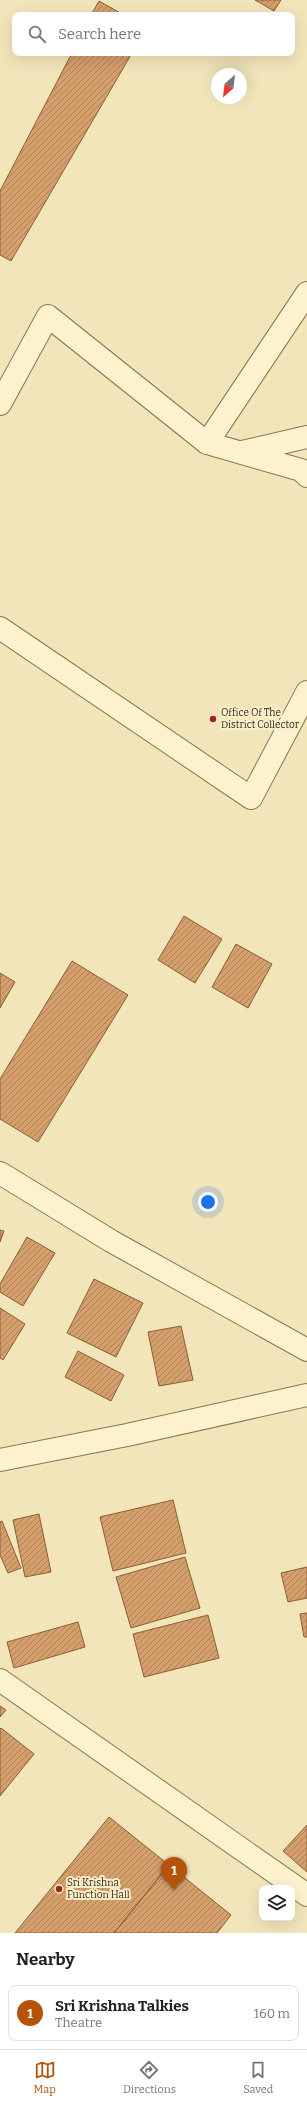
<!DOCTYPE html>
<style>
body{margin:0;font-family:Bitter,serif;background:#f2f2f2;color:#222}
.controls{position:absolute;right:12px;bottom:12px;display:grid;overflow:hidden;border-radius:8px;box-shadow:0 4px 16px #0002}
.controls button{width:36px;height:36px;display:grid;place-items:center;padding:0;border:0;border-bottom:1px solid #e0e0e0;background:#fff;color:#222;font:20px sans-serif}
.compass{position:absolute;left:211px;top:68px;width:36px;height:36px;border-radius:50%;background:#fff;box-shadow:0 4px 16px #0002;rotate:208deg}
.you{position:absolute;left:208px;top:1202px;width:14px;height:14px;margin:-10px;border:3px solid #fff;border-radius:50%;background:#1a73e8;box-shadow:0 0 0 6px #1a73e833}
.badge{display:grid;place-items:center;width:26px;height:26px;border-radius:50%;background:#b45309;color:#fff;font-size:13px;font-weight:700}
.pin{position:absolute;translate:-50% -33px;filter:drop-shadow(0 1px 2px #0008)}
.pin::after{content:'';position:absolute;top:21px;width:14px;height:12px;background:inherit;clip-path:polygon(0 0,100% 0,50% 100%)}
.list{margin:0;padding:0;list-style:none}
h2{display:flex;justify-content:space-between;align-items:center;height:52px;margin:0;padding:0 16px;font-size:17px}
h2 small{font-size:13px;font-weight:400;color:#767676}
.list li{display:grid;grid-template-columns:26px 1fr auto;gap:12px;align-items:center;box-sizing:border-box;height:56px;margin:0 8px 8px;padding:0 8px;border:1px solid #e0e0e0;border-radius:8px}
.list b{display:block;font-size:15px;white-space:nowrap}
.list p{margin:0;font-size:13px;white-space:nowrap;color:#767676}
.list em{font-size:13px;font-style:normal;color:#767676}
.icon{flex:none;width:22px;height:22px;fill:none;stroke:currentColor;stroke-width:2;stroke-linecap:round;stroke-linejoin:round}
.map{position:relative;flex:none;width:307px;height:1933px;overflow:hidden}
.search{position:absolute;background:#fff;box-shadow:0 4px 16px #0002;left:12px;right:12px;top:12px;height:44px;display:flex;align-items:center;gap:10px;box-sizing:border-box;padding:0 14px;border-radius:8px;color:#767676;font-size:15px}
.sheet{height:116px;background:#fff}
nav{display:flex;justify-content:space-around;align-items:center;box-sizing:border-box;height:56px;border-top:1px solid #e0e0e0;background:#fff;font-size:11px;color:#767676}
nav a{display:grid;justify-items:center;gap:2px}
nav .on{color:#b45309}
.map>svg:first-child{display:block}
.building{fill:url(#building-hatch);stroke:#8c5e36}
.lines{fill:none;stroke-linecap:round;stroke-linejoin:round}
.minor-casing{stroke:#8b7453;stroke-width:24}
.minor{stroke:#fcf2ce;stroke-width:22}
.poi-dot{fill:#a0251d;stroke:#f9efcb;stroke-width:1.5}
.labels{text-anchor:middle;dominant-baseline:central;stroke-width:4;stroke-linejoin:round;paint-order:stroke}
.poi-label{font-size:10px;fill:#382a1a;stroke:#f9efcb;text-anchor:start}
</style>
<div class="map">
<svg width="307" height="1933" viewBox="0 0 307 1933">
<defs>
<pattern id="building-hatch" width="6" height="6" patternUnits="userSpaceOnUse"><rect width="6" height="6" fill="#d59f6c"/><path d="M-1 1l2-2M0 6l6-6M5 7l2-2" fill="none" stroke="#ae8258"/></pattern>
</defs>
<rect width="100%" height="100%" fill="#f2e5ba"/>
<path class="building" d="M 255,0 L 281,0 L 274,11 Z
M 99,1 L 124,15 L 91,15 Z
M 72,53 L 132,53 L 11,261 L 0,255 L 0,191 Z
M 184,916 L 222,939 L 195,983 L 158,960 Z
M 236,944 L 272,964 L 248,1008 L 212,987 Z
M 72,961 L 128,995 L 38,1142 L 0,1119 L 0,1079 Z
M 0,973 L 15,982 L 0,1008 Z
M 0,1230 L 4,1231 L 0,1242 Z
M 27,1237 L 55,1253 L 23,1306 L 0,1292 L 0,1284 Z
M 94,1279 L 143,1303 L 116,1357 L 67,1333 Z
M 0,1308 L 25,1324 L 3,1360 L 0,1358 Z
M 181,1326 L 193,1380 L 159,1386 L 148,1332 Z
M 78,1351 L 124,1375 L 111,1401 L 65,1377 Z
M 173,1500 L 186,1553 L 113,1571 L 100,1517 Z
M 39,1514 L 51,1572 L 25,1577 L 13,1520 Z
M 2,1521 L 21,1568 L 8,1573 L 0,1555 L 0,1522 Z
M 185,1557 L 200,1608 L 131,1628 L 116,1577 Z
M 307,1567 L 307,1598 L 288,1602 L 281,1573 Z
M 307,1613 L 307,1637 L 304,1637 L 300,1614 Z
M 208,1615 L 219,1658 L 144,1677 L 133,1634 Z
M 78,1622 L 85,1647 L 14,1668 L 7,1642 Z
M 0,1706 L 6,1710 L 0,1717 Z
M 1,1728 L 34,1754 L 0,1796 L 0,1729 Z
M 109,1817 L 169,1865 L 114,1933 L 15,1933 Z
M 307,1825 L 307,1872 L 283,1851 Z
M 169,1865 L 231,1915 L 217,1933 L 114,1933 Z"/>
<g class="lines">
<defs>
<path id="minor" d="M 0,404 L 48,316 L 207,443 L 301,470 L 307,476
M 207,443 L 307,293
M 242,452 L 307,437
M 0,628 L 251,798 L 307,692
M 0,1173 L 111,1241 L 307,1350
M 0,1460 L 127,1435 L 307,1395
M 0,1680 L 307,1895"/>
</defs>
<use href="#minor" class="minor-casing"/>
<use href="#minor" class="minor"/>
</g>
<g class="poi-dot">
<circle cx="213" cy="719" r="4"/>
<circle cx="59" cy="1889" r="4"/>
</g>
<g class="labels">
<g class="poi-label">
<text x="221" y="713">Office Of The<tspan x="221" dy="12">District Collector</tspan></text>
<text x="67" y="1883">Sri Krishna<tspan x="67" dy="12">Function Hall</tspan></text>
</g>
</g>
</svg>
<div class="controls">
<button><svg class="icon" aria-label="layers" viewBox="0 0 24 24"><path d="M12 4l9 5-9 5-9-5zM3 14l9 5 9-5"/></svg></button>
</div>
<svg class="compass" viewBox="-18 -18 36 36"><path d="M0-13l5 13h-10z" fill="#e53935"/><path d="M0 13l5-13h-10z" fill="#767676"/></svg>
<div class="you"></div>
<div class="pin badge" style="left:174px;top:1890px">1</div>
<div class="search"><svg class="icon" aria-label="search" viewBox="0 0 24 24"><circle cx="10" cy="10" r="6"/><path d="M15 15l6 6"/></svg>Search here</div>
</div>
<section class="sheet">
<h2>Nearby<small></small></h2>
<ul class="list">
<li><span class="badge">1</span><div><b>Sri Krishna Talkies</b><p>Theatre</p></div><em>160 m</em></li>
</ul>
</section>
<nav>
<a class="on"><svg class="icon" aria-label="map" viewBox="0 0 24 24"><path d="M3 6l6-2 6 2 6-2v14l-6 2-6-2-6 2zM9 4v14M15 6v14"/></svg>Map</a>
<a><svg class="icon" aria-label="directions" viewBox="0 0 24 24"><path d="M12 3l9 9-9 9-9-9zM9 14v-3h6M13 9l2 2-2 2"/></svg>Directions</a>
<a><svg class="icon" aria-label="saved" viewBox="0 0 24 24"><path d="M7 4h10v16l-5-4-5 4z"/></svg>Saved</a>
</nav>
